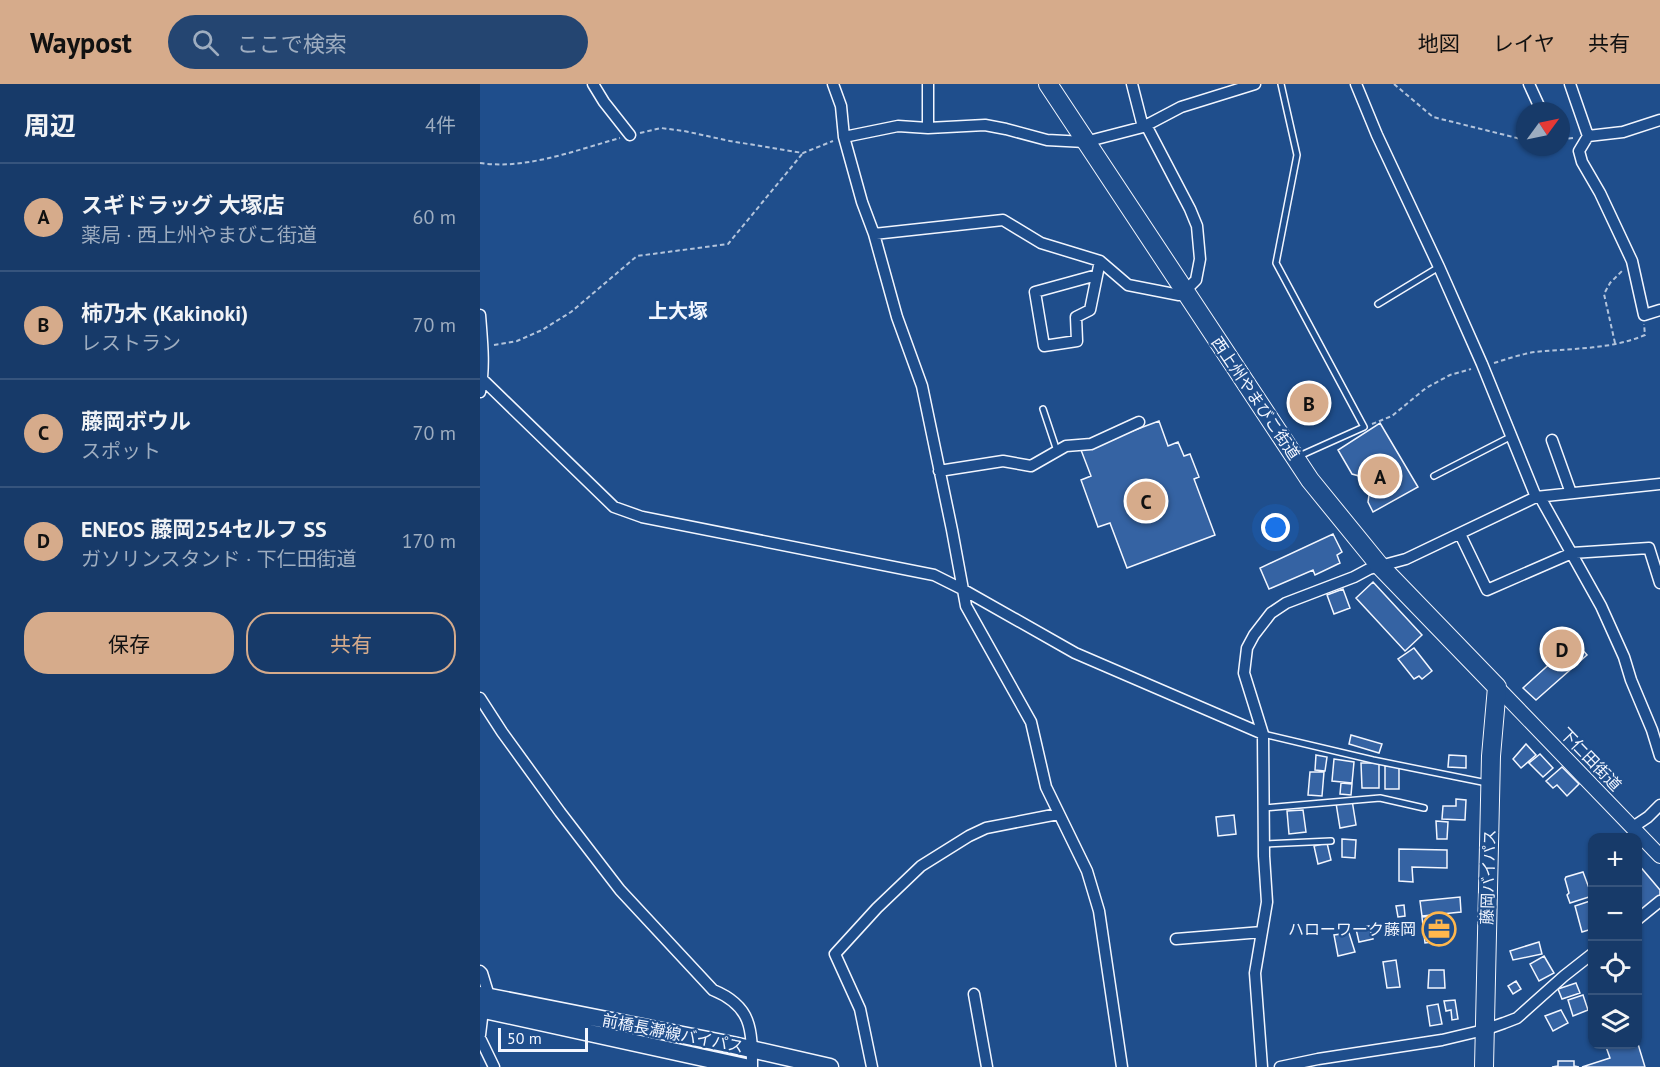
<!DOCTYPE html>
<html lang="ja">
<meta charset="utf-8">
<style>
body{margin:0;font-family:"PT Sans","Noto Sans JP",sans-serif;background:#244571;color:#f1f3f6}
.controls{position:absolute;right:18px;bottom:18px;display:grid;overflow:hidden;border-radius:12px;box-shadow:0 2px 4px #0004}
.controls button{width:54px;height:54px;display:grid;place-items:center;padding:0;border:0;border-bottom:2px solid #36547d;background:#173a69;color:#f1f3f6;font:30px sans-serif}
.compass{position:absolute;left:1036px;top:18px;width:54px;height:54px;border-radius:50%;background:#173a69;box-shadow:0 2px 4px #0004;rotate:57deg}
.scale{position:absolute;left:18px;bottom:15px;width:90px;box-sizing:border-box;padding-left:6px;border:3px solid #f2f6ff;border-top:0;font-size:16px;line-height:21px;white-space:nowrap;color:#f2f6ff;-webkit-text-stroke:4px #1f4e8c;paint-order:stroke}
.you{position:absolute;left:796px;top:444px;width:21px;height:21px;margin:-15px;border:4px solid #fff;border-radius:50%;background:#1a73e8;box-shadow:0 0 0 9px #1a73e833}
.badge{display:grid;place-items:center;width:39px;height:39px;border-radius:50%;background:#d6ab8b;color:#111;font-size:20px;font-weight:700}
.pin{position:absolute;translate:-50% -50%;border:3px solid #fff;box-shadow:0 2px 6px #0006}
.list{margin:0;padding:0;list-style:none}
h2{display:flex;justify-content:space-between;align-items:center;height:78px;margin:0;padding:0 24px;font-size:26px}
h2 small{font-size:20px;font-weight:400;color:#9eadc0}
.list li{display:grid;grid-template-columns:39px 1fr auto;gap:18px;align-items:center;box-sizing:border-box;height:108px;padding:0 24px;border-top:2px solid #36547d}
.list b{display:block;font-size:22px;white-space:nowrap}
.list p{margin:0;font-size:20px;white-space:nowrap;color:#9eadc0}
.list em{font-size:20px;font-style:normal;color:#9eadc0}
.actions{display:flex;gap:12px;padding:18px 24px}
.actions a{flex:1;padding:14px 0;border:2px solid #d6ab8b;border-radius:24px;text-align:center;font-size:21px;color:#d6ab8b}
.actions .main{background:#d6ab8b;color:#111}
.icon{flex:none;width:33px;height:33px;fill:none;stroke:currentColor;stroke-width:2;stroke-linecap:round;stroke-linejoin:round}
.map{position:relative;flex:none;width:1180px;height:983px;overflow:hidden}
header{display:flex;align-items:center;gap:36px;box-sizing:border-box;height:84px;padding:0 30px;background:#d6ab8b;color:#111}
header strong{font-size:28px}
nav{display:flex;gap:33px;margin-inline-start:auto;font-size:21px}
.search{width:420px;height:54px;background:#244571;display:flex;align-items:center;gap:15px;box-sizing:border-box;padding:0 21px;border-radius:33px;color:#9eadc0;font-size:22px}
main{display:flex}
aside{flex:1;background:#173a69}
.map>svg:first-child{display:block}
.building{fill:#3563a3;stroke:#f2f6ff;stroke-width:1.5}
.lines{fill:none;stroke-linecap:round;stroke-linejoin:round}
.service-casing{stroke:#f2f6ff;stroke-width:8}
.minor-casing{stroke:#f2f6ff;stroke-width:13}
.tertiary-casing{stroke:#f2f6ff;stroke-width:16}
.primary-casing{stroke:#f2f6ff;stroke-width:19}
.trunk-casing{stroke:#f2f6ff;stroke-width:20}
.path{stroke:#b3c4dc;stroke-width:2;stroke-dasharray:4.5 3;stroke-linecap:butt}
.service{stroke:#1f4e8c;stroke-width:5}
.minor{stroke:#1f4e8c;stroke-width:10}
.tertiary{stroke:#1f4e8c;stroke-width:14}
.primary{stroke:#1f4e8c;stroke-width:16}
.trunk{stroke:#1f4e8c;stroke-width:18}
.labels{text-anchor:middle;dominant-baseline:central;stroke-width:4.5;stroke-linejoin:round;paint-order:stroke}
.street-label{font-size:16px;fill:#f2f6ff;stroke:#1f4e8c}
.poi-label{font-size:16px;fill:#f2f6ff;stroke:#1f4e8c;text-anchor:end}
.quarter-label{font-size:20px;font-weight:bold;fill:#f2f6ff;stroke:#1f4e8c}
</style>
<header>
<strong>Waypost</strong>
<div class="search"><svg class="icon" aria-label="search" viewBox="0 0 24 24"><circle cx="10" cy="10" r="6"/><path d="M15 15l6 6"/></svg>ここで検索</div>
<nav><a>地図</a><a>レイヤ</a><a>共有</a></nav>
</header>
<main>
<aside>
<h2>周辺<small>4件</small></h2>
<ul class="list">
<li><span class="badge">A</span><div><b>スギドラッグ 大塚店</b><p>薬局 · 西上州やまびこ街道</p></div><em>60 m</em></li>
<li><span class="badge">B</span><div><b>柿乃木 (Kakinoki)</b><p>レストラン</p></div><em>70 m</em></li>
<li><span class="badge">C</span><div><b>藤岡ボウル</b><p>スポット</p></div><em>70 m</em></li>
<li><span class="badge">D</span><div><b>ENEOS 藤岡254セルフ SS</b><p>ガソリンスタンド · 下仁田街道</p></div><em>170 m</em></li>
</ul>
<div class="actions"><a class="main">保存</a><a>共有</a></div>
</aside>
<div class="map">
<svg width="1180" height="983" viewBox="0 0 1180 983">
<rect width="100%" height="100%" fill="#1f4e8c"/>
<path class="building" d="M 679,337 L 688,362 L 698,358 L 704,372 L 710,370 L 719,393 L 714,395 L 735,451 L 647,484 L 630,439 L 618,443 L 601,396 L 611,392 L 601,366 Z
M 900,339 L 938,403 L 893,428 L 888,418 L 889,411 L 879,392 L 872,390 L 858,366 Z
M 853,450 L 862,468 L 857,471 L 860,479 L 835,491 L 833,486 L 789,505 L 780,484 Z
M 893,498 L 942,551 L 925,567 L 876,514 Z
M 863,505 L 870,524 L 854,530 L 847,511 Z
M 1095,557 L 1107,571 L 1056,616 L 1043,604 Z
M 934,564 L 952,587 L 942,595 L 939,592 L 934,595 L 918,575 Z
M 871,651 L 902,660 L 899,669 L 869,660 Z
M 1046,660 L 1056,671 L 1041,684 L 1033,675 Z
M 1060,670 L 1073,684 L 1063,693 L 1049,679 Z
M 836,671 L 847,673 L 845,687 L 835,686 Z
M 969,671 L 986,672 L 986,684 L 968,683 Z
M 854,675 L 874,678 L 872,699 L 852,697 Z
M 881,679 L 899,679 L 899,704 L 882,704 Z
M 905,682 L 919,682 L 919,705 L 905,705 Z
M 1082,683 L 1099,700 L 1087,712 L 1077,701 L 1073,704 L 1066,697 Z
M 830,688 L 844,688 L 842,712 L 828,711 Z
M 861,699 L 872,700 L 871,711 L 860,710 Z
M 976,715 L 986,716 L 985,736 L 962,735 L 963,722 L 976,722 Z
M 872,716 L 876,741 L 860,744 L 856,719 Z
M 823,726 L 826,748 L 809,750 L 807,727 Z
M 754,731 L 756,750 L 738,752 L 736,733 Z
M 956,737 L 968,738 L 967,755 L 957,755 Z
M 862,755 L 876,756 L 875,774 L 862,773 Z
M 847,759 L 851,776 L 838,780 L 834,762 Z
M 919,765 L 967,766 L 967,784 L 932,783 L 933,798 L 919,797 Z
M 1158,780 L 1180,806 L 1180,811 L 1158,829 Z
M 1103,788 L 1112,812 L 1090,819 L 1087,811 L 1089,809 L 1085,795 L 1086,793 Z
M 980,813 L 981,828 L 942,832 L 940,817 Z
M 1110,817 L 1112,827 L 1112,845 L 1102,848 L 1095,822 Z
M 924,821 L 925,832 L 918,833 L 916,822 Z
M 967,831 L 969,856 L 945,859 L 942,833 Z
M 889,842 L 893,855 L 879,858 L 876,845 Z
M 869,849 L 875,868 L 858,872 L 854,851 Z
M 1059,858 L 1062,870 L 1033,876 L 1030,867 Z
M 1064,872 L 1074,889 L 1059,897 L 1050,880 Z
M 916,876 L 920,903 L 907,904 L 903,878 Z
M 949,886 L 964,886 L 965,904 L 948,904 Z
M 1036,897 L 1041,905 L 1033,910 L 1028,902 Z
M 1096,899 L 1100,909 L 1082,915 L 1078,905 Z
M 1103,911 L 1108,926 L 1093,932 L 1088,916 Z
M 975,916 L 978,935 L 972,936 L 971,926 L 966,927 L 964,917 Z
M 958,920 L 962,940 L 950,942 L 947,922 Z
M 1081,926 L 1088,939 L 1073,947 L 1065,932 Z
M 1125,960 L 1158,960 L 1165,983 L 1102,983 L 1130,974 Z
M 1078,977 L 1094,977 L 1094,982 L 1099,983 L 1072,983 L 1078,982 Z"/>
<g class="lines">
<defs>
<path id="service" d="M 801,0 L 817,71 L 796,179 L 884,343 L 817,373
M 898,220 L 959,183
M 563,325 L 577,367
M 954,392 L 1030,353
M 783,650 L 893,676 L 1007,699
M 784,724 L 900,714 L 944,724
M 784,760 L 851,757"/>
<path id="minor" d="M 113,0 L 124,18 L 150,51
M 353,0 L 361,22 L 364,53 L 382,118 L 394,150 L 417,233 L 442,302 L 472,446 L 486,522 L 551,638 L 566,703 L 607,787 L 619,827 L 642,983
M 652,0 L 663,43
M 876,0 L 897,51 L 959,183 L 1002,280 L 1056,413
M 1049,0 L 1060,24
M 1090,0 L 1108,52 L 1099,67 L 1102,78 L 1120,109 L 1152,177 L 1164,231 L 1180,226
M 448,44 L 448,0
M 1108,52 L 1143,48 L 1180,36
M 364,53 L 418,42 L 448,44 L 505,41 L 526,45 L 567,56 L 605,58 L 663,43 L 701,23 L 775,0
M 394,150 L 523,136 L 561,159 L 620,177 L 648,201 L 699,211 L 705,207 L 716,196 L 720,175 L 717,142 L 710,125 L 666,41
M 617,191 L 555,208 L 564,262 L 597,257 L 596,233 L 610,226 L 620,177
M 0,231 C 2,257 5,282 0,308
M 0,293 L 134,423 L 162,433 L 454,491 L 482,505 L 595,569 L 783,650
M 1072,356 L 1091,409
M 459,387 L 523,377 L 551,382 L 586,362 L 611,360 L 659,338
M 1060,413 L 1121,522 L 1144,573 L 1151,596 L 1172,646 L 1180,672
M 980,450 L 1007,506 L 1092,469 L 1169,464 L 1180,499
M 0,614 L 22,648 L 80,728 L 140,806 L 233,906 C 272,922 272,945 272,983
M 1153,743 L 1168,733 L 1180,721
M 1158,835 L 1180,817
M 696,855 L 782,848
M 0,887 L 2,889 L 9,912 L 3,926 L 0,951
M 494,910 L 507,983
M 0,954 L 14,983
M 392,983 L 380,925 L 355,870 L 397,824 L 441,782 L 489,752 L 506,744 L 578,730
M 782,983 L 775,889 L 787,818 L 784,772 L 783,650 L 764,589 L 767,564 L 774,551 L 791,529 L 806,519 L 874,493 L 889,485 L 926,475 L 1056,413 L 1180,400
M 800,983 L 838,975 L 962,956 L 1004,946 L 1024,939 L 1037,934 L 1084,892 L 1112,870"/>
<path id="tertiary" d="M 1017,603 L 1180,772"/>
<path id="primary" d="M 0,911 L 253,961 L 350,983
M 0,925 L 265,983"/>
<path id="trunk" d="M 568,0 L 830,396 L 900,482 L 1017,603 L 1011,672 L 1004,983"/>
</defs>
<use href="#service" class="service-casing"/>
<use href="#minor" class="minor-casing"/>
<use href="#tertiary" class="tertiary-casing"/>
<use href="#primary" class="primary-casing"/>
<use href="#trunk" class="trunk-casing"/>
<path class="path" d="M 914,0 L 953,33 L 1045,56
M 160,49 L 181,44 L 204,47 L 250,57 L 323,69 L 353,57
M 1081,55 L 1094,54
M 0,79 C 46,86 96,66 140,54
M 1135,259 L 1124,210 L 1130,199 L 1143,186
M 14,261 L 37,257 L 62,246 L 91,228 L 157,172 L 248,160 L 323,69
M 1014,279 C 1027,275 1041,270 1055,268 C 1091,264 1130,266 1165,251 L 1164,240
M 892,340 L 912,332 L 946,304 L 970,291 L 991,285"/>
<use href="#service" class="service"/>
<use href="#minor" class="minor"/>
<use href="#tertiary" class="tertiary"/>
<use href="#primary" class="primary"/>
<use href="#trunk" class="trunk"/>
</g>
<defs>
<symbol id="office-ring" viewBox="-11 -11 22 22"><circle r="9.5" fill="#1f4e8c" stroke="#ffb74d" stroke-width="1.5"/><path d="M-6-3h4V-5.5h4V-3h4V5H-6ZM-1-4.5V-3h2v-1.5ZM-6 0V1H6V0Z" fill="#ffb74d"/></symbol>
</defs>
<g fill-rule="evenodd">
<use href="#office-ring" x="940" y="826" width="38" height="38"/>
</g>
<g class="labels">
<g class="street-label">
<text transform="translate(776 314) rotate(56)">西上州やまびこ街道</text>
<text transform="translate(1111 675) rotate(46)">下仁田街道</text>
<text transform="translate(1008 793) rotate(-88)">藤岡バイパス</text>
<text transform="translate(193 949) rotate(11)">前橋長瀞線バイパス</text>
</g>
<g class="poi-label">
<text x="936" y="845">ハローワーク藤岡</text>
</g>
<g class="quarter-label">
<text x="198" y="227">上大塚</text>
</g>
</g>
</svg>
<div class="controls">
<button>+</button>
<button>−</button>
<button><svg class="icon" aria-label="locate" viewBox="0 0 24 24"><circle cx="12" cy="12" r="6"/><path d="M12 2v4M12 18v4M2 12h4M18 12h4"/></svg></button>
<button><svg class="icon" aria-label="layers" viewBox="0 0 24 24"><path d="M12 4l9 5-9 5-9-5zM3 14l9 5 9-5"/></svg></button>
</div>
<svg class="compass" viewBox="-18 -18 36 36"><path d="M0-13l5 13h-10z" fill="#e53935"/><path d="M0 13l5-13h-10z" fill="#9eadc0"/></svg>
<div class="scale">50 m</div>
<div class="you"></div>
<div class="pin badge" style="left:900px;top:392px">A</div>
<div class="pin badge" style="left:829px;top:319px">B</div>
<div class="pin badge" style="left:666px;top:417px">C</div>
<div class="pin badge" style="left:1082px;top:565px">D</div>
</div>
</main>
